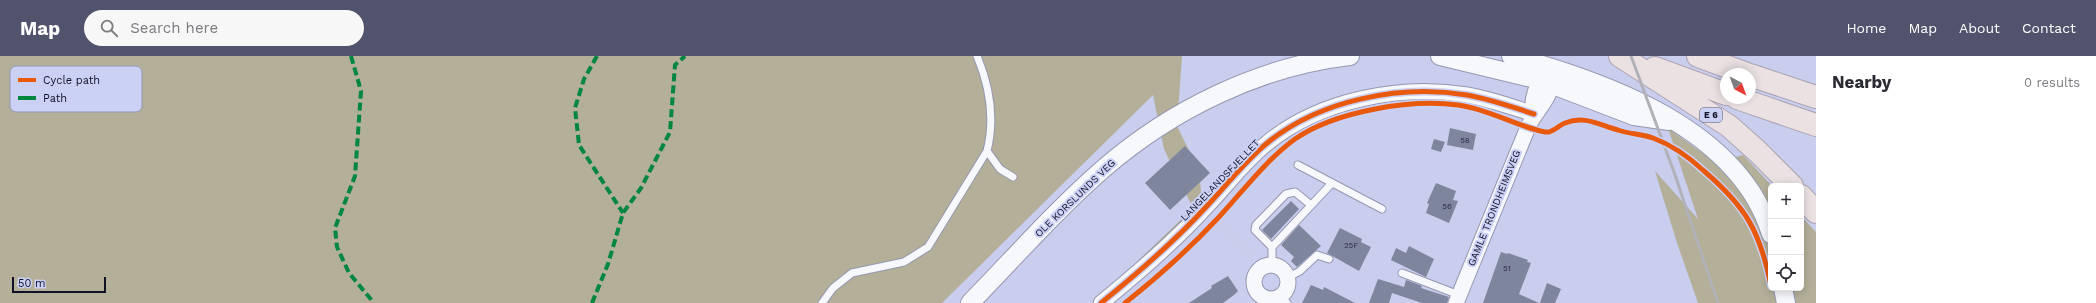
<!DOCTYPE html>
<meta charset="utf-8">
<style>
body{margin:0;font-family:"Work Sans",sans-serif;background:#f7f7f7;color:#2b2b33}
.controls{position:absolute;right:12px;bottom:12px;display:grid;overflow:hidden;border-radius:6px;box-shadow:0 2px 10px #0003}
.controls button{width:36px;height:36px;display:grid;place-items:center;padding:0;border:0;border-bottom:1px solid #e1e1e2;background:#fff;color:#2b2b33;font:20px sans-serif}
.compass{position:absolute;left:1720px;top:12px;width:36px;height:36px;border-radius:50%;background:#fff;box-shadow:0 2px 10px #0003;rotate:139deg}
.scale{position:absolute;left:12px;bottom:10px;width:94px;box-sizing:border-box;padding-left:4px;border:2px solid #101126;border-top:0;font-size:11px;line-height:14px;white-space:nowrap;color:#101126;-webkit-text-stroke:3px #cbd0f5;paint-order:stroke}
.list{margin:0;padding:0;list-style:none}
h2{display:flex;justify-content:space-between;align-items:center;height:52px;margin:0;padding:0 16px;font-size:17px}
h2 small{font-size:13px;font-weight:400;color:#7c7c81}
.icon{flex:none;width:22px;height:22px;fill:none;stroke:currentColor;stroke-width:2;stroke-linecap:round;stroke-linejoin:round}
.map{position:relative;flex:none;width:1816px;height:247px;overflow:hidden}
header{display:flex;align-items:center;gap:24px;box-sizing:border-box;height:56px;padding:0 20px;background:#51536c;color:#fff}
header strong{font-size:19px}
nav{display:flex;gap:22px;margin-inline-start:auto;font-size:14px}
.search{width:280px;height:36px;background:#f7f7f7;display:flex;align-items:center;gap:10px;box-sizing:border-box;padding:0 14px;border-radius:22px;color:#7c7c81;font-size:15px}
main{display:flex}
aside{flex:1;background:#fff}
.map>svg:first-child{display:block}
.green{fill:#b4af99}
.building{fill:#7e869d}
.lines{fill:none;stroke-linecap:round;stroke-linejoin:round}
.service-casing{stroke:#9597b0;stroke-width:9}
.minor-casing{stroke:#9597b0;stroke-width:17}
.tertiary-casing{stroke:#9597b0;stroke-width:20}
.motorway-casing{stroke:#ada4b2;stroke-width:24}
.path{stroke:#d2d3dd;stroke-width:2;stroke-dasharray:1 3;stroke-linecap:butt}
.service{stroke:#f7f8fc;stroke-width:7}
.minor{stroke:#f7f8fc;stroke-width:15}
.tertiary{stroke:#f7f8fc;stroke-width:18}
.motorway{stroke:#ebe1e3;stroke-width:22}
.rail{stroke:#b1b2b9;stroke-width:3}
.quiet{stroke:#00873e;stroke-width:4;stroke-dasharray:8 4;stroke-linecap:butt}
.cycleway-casing{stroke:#cbd0f5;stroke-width:8}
.cycleway{stroke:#e8590c;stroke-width:5}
.labels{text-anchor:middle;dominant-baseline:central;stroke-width:4;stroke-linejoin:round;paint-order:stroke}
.number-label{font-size:8px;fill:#2c2e44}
.shield{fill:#cbd0f5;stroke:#484a64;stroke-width:1}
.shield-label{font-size:9px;font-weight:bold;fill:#101126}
.street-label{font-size:10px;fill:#101126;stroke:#cbd0f5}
.key{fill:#cbd0f5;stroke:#9397b7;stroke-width:1}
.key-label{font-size:11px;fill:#101126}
</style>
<header>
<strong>Map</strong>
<div class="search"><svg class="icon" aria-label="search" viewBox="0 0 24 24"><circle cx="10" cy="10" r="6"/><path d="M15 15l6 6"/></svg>Search here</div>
<nav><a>Home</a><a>Map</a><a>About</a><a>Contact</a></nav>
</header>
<main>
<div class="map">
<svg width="1816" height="247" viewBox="0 0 1816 247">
<rect width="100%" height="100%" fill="#c9cdee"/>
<path class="green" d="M 0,0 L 1182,0 L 1177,70 L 1199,115 L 1203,156 L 1094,247 L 1193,152 L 1164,93 L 1153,39 L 942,247 L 0,247 Z
M 1668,72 L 1716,107 L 1743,99 L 1772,130 L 1771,232 L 1801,232 L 1801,160 L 1816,176 L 1816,247 L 1698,247 L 1677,187 L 1655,115 L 1698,163 Z"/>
<path class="building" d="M 1450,72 L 1476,78 L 1473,94 L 1447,89 Z
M 1434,83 L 1445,86 L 1441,96 L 1431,93 Z
M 1185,90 L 1210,117 L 1170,154 L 1145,127 Z
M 1436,127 L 1456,135 L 1453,144 L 1458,145 L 1449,167 L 1426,157 L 1429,148 L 1427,147 Z
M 1291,145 L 1299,153 L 1271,183 L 1262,174 Z
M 1299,169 L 1321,190 L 1297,211 L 1291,205 L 1294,201 L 1281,189 Z
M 1340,172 L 1362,183 L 1361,186 L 1371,191 L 1359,215 L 1327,197 Z
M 1409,190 L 1434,203 L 1426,221 L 1391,204 L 1396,192 L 1406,197 Z
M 1501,196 L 1507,198 L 1508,197 L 1528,204 L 1527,206 L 1531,207 L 1519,238 L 1539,247 L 1483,247 Z
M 1228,220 L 1238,235 L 1234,239 L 1223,247 L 1189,247 L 1212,232 L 1211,230 Z
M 1378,223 L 1404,231 L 1406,224 L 1422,230 L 1421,232 L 1449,241 L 1447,247 L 1422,247 L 1392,237 L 1389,247 L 1369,247 Z
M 1547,227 L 1561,233 L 1555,247 L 1540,247 Z
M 1311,229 L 1323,234 L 1324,231 L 1355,247 L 1302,247 Z"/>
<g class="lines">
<defs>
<path id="service" d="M 987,95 L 1000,113 L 1013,121
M 1298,109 L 1382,153
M 1272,191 L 1255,174 L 1256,169 L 1286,138 L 1295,136 L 1311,149
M 1272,209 L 1272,191 L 1332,127
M 1402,217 L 1459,239
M 1287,222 L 1300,215 L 1317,199 L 1329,203
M 1281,240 L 1287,247
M 822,247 L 833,232 L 852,217 L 904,206 L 928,191 L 987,95 C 995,63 990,31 977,0"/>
<path id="minor" d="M 1534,58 C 1530,43 1537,27 1548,16
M1254 226a17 17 0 1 1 34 0a17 17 0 1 1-34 0Z
M 1101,247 C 1138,217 1174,186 1206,151 C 1226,130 1244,106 1266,88 C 1319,44 1400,28 1467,39 C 1490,43 1512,51 1534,58
M 1456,247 L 1528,71 C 1538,50 1552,44 1552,18"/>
<path id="tertiary" d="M 1440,0 L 1540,24 L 1634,60 L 1669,65
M 1511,0 C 1607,26 1739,73 1771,178
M 1783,232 L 1786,247
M 970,247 C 1014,202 1056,154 1103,113 C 1171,54 1260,10 1350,0"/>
<path id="motorway" d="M 1620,0 L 1729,70 L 1757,95 L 1792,130
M 1698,0 L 1747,18
M 1655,12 L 1726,38
M 1750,19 L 1816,41
M 1737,42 L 1816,69
M 1801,140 L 1816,156"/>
</defs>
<use href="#service" class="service-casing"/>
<use href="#minor" class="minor-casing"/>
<use href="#tertiary" class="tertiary-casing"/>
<use href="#motorway" class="motorway-casing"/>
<path class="path" d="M 1217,163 L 1260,213"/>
<use href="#service" class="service"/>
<use href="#minor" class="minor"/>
<use href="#tertiary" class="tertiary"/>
<use href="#motorway" class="motorway"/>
<path class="rail" d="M 1631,0 L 1674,116 L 1718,247"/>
<path class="quiet" d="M 351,0 L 361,35 L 355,120 L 335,172 L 337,191 L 349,217 L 374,247
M 597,0 L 584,23 L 575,52 L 579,89 L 623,157
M 592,247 L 608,208 L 623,157 L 641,132 L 670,76 L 675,9 L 685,0"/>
<defs>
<path id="cycleway" d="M 1101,247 C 1138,217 1174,186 1206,151 C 1226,130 1244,106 1266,88 C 1319,44 1400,28 1467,39 C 1490,43 1512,51 1534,58
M 1125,247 C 1158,221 1190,192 1219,161 C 1243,135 1266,104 1295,83 C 1336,55 1410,43 1458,49 C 1489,53 1515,70 1545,76 L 1549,76 C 1555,74 1560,69 1565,67 C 1585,59 1599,69 1618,74 C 1629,78 1642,78 1653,82 C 1672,89 1689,101 1704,115 C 1746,151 1760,175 1771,230"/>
</defs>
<use href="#cycleway" class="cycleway-casing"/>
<use href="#cycleway" class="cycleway"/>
</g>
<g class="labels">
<g class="number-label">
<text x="1465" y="84">58</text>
<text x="1447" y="150">56</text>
<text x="1351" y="189">25F</text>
<text x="1507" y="212">51</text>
</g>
<rect class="shield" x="1700" y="52" width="22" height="14" rx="3"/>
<g class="shield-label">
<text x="1711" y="59">E 6</text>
</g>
<g class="street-label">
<text transform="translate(1220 124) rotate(-46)">LANGELANDSFJELLET</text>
<text transform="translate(1075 142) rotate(-44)">OLE KORSLUNDS VEG</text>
<text transform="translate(1494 152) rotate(-68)">GAMLE TRONDHEIMSVEG</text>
</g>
</g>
<rect x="10" y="10" width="132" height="46" rx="6" class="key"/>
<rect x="18" y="22" width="18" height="4" fill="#e8590c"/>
<rect x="18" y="40" width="18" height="4" fill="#00873e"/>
<g class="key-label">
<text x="43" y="28">Cycle path</text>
<text x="43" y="46">Path</text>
</g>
</svg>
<div class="controls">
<button>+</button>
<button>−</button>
<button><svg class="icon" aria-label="locate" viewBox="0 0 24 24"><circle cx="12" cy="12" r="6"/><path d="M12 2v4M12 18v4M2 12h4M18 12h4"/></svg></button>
</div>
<svg class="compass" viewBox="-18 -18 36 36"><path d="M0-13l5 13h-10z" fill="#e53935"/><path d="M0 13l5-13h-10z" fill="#7c7c81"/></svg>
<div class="scale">50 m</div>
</div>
<aside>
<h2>Nearby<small>0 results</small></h2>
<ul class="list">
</ul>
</aside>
</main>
